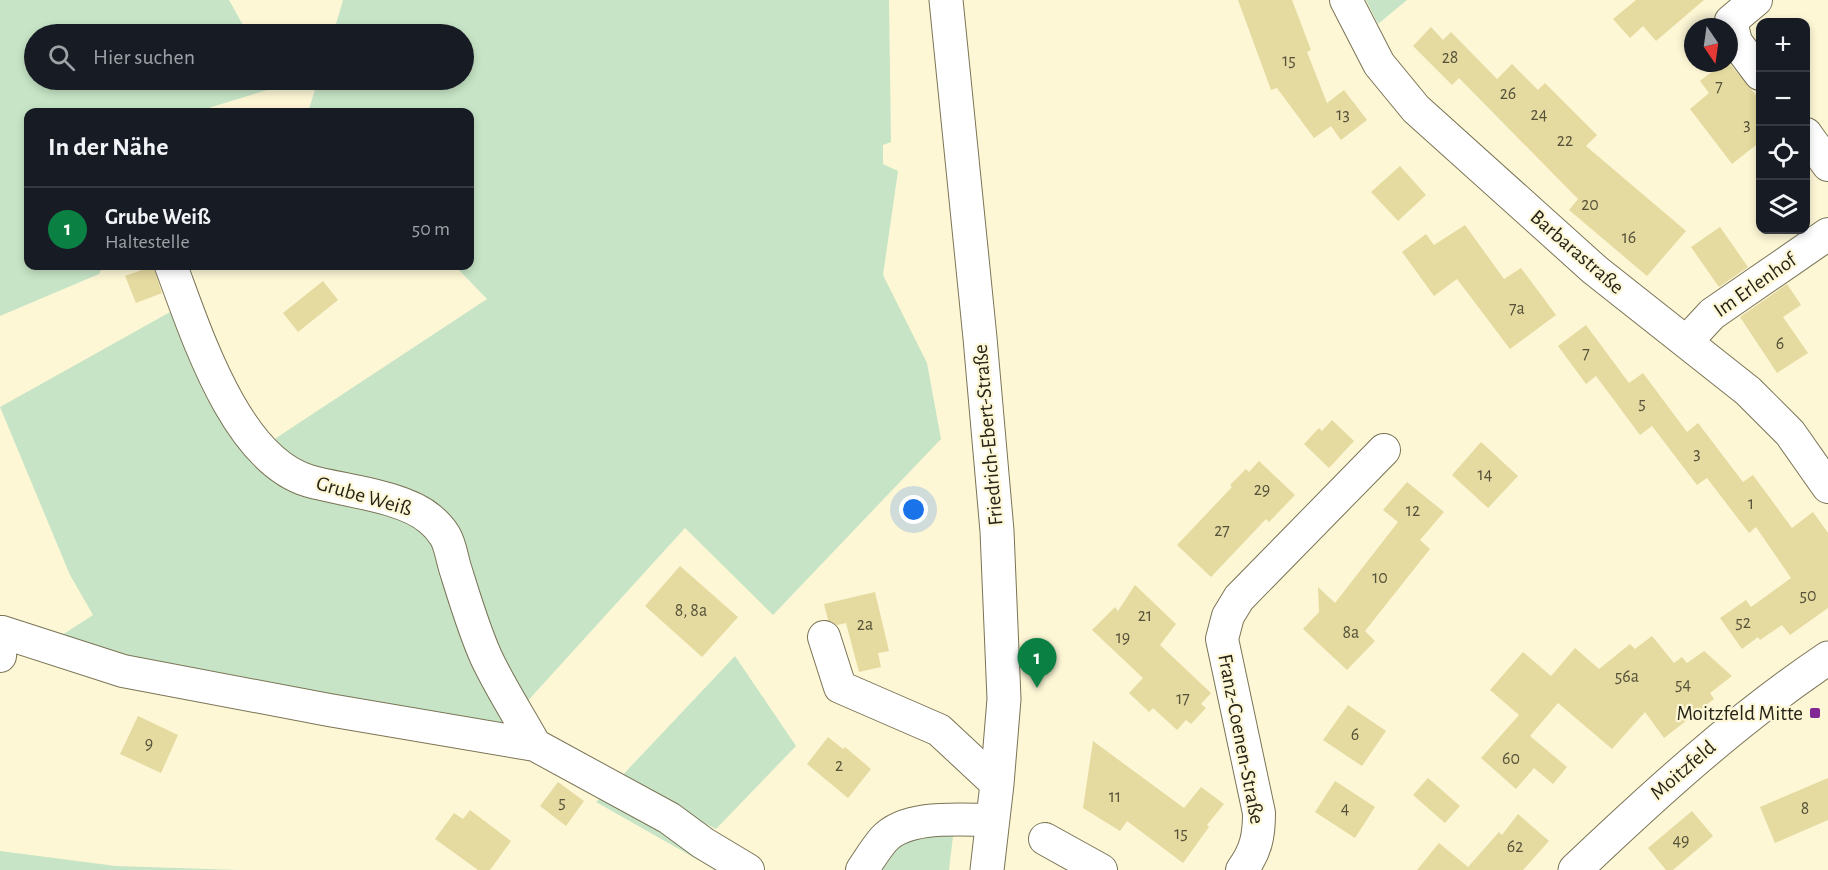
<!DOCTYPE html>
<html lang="de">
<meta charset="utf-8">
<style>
body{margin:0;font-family:"Alegreya Sans",sans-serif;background:#20242c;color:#f1f3f6}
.controls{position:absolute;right:18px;top:18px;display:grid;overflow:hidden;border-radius:12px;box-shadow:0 3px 9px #0003}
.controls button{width:54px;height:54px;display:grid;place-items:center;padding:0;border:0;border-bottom:2px solid #363941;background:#171b24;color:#f1f3f6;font:30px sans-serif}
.compass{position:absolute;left:1684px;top:18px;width:54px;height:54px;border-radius:50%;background:#171b24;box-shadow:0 3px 9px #0003;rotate:167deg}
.you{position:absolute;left:914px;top:510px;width:21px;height:21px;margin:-15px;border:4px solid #fff;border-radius:50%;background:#1a73e8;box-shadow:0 0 0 9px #1a73e833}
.badge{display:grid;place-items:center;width:39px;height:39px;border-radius:50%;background:#0b8043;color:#fff;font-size:20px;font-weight:700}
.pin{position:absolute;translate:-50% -50px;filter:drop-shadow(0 2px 3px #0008)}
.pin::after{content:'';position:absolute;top:32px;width:21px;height:18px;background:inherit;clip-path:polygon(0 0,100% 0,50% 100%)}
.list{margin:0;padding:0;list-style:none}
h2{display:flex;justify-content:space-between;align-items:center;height:78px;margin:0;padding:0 24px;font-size:26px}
h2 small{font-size:20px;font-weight:400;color:#9ea1a6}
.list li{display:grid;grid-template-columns:39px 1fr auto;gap:18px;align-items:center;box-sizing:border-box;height:84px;padding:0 24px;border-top:2px solid #363941}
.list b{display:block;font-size:22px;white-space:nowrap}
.list p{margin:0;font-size:20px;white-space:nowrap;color:#9ea1a6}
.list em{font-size:20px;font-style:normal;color:#9ea1a6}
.icon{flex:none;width:33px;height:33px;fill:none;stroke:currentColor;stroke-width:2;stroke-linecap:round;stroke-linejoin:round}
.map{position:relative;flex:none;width:1828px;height:870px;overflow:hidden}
.search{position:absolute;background:#171b24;box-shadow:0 3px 9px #0003;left:24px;top:24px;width:450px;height:66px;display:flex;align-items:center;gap:15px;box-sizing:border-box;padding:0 21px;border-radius:33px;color:#9ea1a6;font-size:22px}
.panel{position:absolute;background:#171b24;box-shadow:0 3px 9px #0003;left:24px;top:108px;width:450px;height:162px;border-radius:12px}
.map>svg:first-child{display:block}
.green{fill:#c7e5c6}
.building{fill:#e5daa0}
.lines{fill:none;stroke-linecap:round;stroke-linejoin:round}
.minor-casing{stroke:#7a7456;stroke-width:34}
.major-casing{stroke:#7a7456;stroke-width:35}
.minor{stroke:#fff;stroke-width:32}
.major{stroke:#fff;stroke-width:33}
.poi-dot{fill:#802795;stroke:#fdf7d6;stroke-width:2}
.labels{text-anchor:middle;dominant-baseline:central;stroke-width:4.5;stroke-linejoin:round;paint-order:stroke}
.number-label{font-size:18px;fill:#56523a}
.street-label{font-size:21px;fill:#262418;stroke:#fdf7d6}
.poi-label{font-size:21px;fill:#262418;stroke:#fdf7d6;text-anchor:end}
</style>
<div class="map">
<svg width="1828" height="870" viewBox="0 0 1828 870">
<rect width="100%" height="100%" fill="#fdf7d6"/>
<path class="green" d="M 0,0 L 229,0 L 248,34 L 34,34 L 34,80 L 273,80 L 277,87 L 195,112 L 28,112 L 28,266 L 103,266 L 99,274 L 0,316 Z
M 343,0 L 889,0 L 891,142 L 883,145 L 883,164 L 898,171 L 883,275 L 927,363 L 941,439 L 773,615 L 685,528 L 524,705 L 495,659 L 451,531 L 313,473 L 267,444 L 487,299 L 455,266 L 470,266 L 470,112 L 308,112 L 318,80 L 464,80 L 464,34 L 333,34 Z
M 1366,0 L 1407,0 L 1378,24 Z
M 179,307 L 253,454 L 424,524 L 505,723 L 341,696 L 339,699 L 158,669 L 59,637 L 93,615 L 70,575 L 0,407 Z
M 735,656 L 796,746 L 716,829 L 618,780 Z
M 602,796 L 704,854 L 700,861 L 596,802 Z
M 954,828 L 949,870 L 871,870 L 882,848 Z
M 0,851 L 116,866 L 240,870 L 0,870 Z"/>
<path class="building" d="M 1238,0 L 1292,0 L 1311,50 L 1307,52 L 1327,103 L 1344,90 L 1367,120 L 1341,140 L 1331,126 L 1314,138 L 1277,88 L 1271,90 Z
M 1636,0 L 1704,0 L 1656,41 L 1643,26 L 1630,38 L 1613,19 Z
M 1431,27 L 1443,40 L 1451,32 L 1497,79 L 1512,64 L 1538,90 L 1545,83 L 1597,135 L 1586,146 L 1686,231 L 1647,276 L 1569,210 L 1578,199 L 1459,78 L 1452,85 L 1413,46 Z
M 1723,63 L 1729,63 L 1761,101 L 1761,141 L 1732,164 L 1690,109 L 1709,93 L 1700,81 Z
M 1400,166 L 1426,195 L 1398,221 L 1371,192 Z
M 1465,225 L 1504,279 L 1521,268 L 1556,315 L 1510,349 L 1457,279 L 1434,296 L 1402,252 L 1426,234 L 1434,245 Z
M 1720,227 L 1748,267 L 1719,287 L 1691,247 Z
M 153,266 L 162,293 L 136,303 L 125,276 Z
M 323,281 L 338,300 L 298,332 L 283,313 Z
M 1787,284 L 1801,305 L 1783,317 L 1808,353 L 1777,373 L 1740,317 Z
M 1586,325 L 1629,383 L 1643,373 L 1687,432 L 1698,423 L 1743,482 L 1753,475 L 1792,528 L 1813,512 L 1828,533 L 1828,608 L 1790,635 L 1782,625 L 1760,640 L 1758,637 L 1742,649 L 1720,618 L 1746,600 L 1751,607 L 1791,578 L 1756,527 L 1749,533 L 1707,478 L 1697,485 L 1652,426 L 1640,435 L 1596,376 L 1586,384 L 1558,346 Z
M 1332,420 L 1354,441 L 1329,468 L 1304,444 L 1319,428 L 1322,431 Z
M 1481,442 L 1518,476 L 1488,508 L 1452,475 Z
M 1259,461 L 1295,495 L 1269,522 L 1266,519 L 1211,577 L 1177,545 L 1232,487 L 1230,485 L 1246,469 L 1249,472 Z
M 1407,482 L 1444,512 L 1420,540 L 1430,549 L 1365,631 L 1375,641 L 1347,670 L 1303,629 L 1319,612 L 1318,587 L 1335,603 L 1398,522 L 1383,510 Z
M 680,566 L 738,617 L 702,657 L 645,606 Z
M 1135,585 L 1176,624 L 1160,645 L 1211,693 L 1201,704 L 1206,708 L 1191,724 L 1186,720 L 1177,730 L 1153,708 L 1149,712 L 1129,693 L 1143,678 L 1092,630 L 1115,607 L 1118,611 Z
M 875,592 L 889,651 L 878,653 L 881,667 L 859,672 L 846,623 L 837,625 L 828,620 L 824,604 Z
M 1652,636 L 1674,663 L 1682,657 L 1687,663 L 1704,651 L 1732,676 L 1710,693 L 1714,699 L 1664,738 L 1645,712 L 1612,749 L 1558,703 L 1530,736 L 1567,767 L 1553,784 L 1534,768 L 1516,789 L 1481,758 L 1519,715 L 1490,690 L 1523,652 L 1551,676 L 1575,648 L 1599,669 L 1630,644 L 1635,649 Z
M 1348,705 L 1386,731 L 1362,766 L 1323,740 Z
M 138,716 L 178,735 L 161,773 L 120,754 Z
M 828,737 L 843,749 L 845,747 L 871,769 L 848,798 L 807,764 Z
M 1093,741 L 1184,808 L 1201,787 L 1224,804 L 1207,825 L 1209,827 L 1183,863 L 1127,821 L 1120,831 L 1083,808 Z
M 1428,778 L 1460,806 L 1445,823 L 1413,795 Z
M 1828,778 L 1828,820 L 1775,843 L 1760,807 Z
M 1335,781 L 1375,807 L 1355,838 L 1315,812 Z
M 558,782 L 584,801 L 566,826 L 540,806 Z
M 470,810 L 511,841 L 490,870 L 478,870 L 435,839 L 454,813 L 463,819 Z
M 1692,811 L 1713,836 L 1673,870 L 1666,870 L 1648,848 Z
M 1518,814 L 1549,841 L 1523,870 L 1417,870 L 1439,843 L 1468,867 L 1499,832 L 1502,835 Z"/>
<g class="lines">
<defs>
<path id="minor" d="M 1346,0 L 1379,64 L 1416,109 L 1595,270 L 1748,391 L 1790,433 L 1828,487
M 1756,0 L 1731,21 L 1736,42 L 1760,74
M 1806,134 L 1828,165
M 171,266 C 196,332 235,459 309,481 C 345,491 403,496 430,519 C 435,523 442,531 445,536 C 451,546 452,560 456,571 C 465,600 474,630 486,657 C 500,687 519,716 535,745
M 1687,341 L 1712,314 L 1828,234
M 824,637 L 840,687 L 939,730 L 997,784
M 0,656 L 2,632 L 123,671 L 329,710 L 535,745 L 669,818 L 703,843 L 748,870
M 1045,839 L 1101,870
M 862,870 C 869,860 876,848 884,839 C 907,814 961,820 993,820
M 1242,870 C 1256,851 1259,836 1259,813 L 1222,639 L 1228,616 L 1239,598 L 1384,450"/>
<path id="major" d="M 946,0 L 980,338 L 997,531 L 1004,699 L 997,784 L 987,870
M 1575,870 C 1655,794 1736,720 1828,658"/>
</defs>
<use href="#minor" class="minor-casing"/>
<use href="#major" class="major-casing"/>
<use href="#minor" class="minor"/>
<use href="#major" class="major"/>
</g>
<rect class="poi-dot" x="1809" y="707" width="12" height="12" rx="3"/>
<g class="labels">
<g class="number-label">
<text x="1450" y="58">28</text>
<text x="1289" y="61">15</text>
<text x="1719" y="87">7</text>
<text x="1508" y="94">26</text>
<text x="1343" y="115">13</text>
<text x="1539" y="115">24</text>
<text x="1747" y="125">3</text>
<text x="1565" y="141">22</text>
<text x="1590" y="205">20</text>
<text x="1629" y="238">16</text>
<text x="1517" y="309">7a</text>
<text x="1780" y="344">6</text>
<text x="1586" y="354">7</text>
<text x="1642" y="404">5</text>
<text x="1697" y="454">3</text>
<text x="1485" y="475">14</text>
<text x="1262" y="490">29</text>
<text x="1751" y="504">1</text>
<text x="1413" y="511">12</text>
<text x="1222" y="531">27</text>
<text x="1380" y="578">10</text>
<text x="1808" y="596">50</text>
<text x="691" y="611">8, 8a</text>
<text x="1145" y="616">21</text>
<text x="1743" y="623">52</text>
<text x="865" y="625">2a</text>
<text x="1351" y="633">8a</text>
<text x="1123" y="638">19</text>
<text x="1627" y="677">56a</text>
<text x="1683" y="685">54</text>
<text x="1183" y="699">17</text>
<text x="1355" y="735">6</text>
<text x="149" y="744">9</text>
<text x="1511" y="759">60</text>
<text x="839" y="766">2</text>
<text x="1115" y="797">11</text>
<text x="562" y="803">5</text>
<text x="1345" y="809">4</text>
<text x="1805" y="809">8</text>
<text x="1181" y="834">15</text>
<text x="1681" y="841">49</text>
<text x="1515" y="847">62</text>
</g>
<g class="street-label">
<text transform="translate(1577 252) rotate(41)">Barbarastraße</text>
<text transform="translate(1755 285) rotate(-35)">Im Erlenhof</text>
<text transform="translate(988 435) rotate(-95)">Friedrich-Ebert-Straße</text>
<text transform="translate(364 496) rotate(16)">Grube Weiß</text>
<text transform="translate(1241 739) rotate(79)">Franz-Coenen-Straße</text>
<text transform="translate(1683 770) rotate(-41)">Moitzfeld</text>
</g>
<g class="poi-label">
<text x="1803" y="713">Moitzfeld Mitte</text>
</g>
</g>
</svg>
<div class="controls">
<button>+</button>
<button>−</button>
<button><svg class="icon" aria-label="locate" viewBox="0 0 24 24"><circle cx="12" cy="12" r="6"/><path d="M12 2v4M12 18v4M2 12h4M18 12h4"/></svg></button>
<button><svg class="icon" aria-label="layers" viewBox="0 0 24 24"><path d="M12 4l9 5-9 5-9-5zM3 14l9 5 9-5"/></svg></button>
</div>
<svg class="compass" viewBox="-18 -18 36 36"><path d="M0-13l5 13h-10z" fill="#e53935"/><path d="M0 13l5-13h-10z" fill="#9ea1a6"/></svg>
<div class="you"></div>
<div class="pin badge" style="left:1037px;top:688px">1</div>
<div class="search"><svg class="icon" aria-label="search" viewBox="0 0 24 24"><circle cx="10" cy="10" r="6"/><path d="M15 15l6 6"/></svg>Hier suchen</div>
<section class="panel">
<h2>In der Nähe<small></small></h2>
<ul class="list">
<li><span class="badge">1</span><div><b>Grube Weiß</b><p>Haltestelle</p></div><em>50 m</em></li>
</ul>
</section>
</div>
